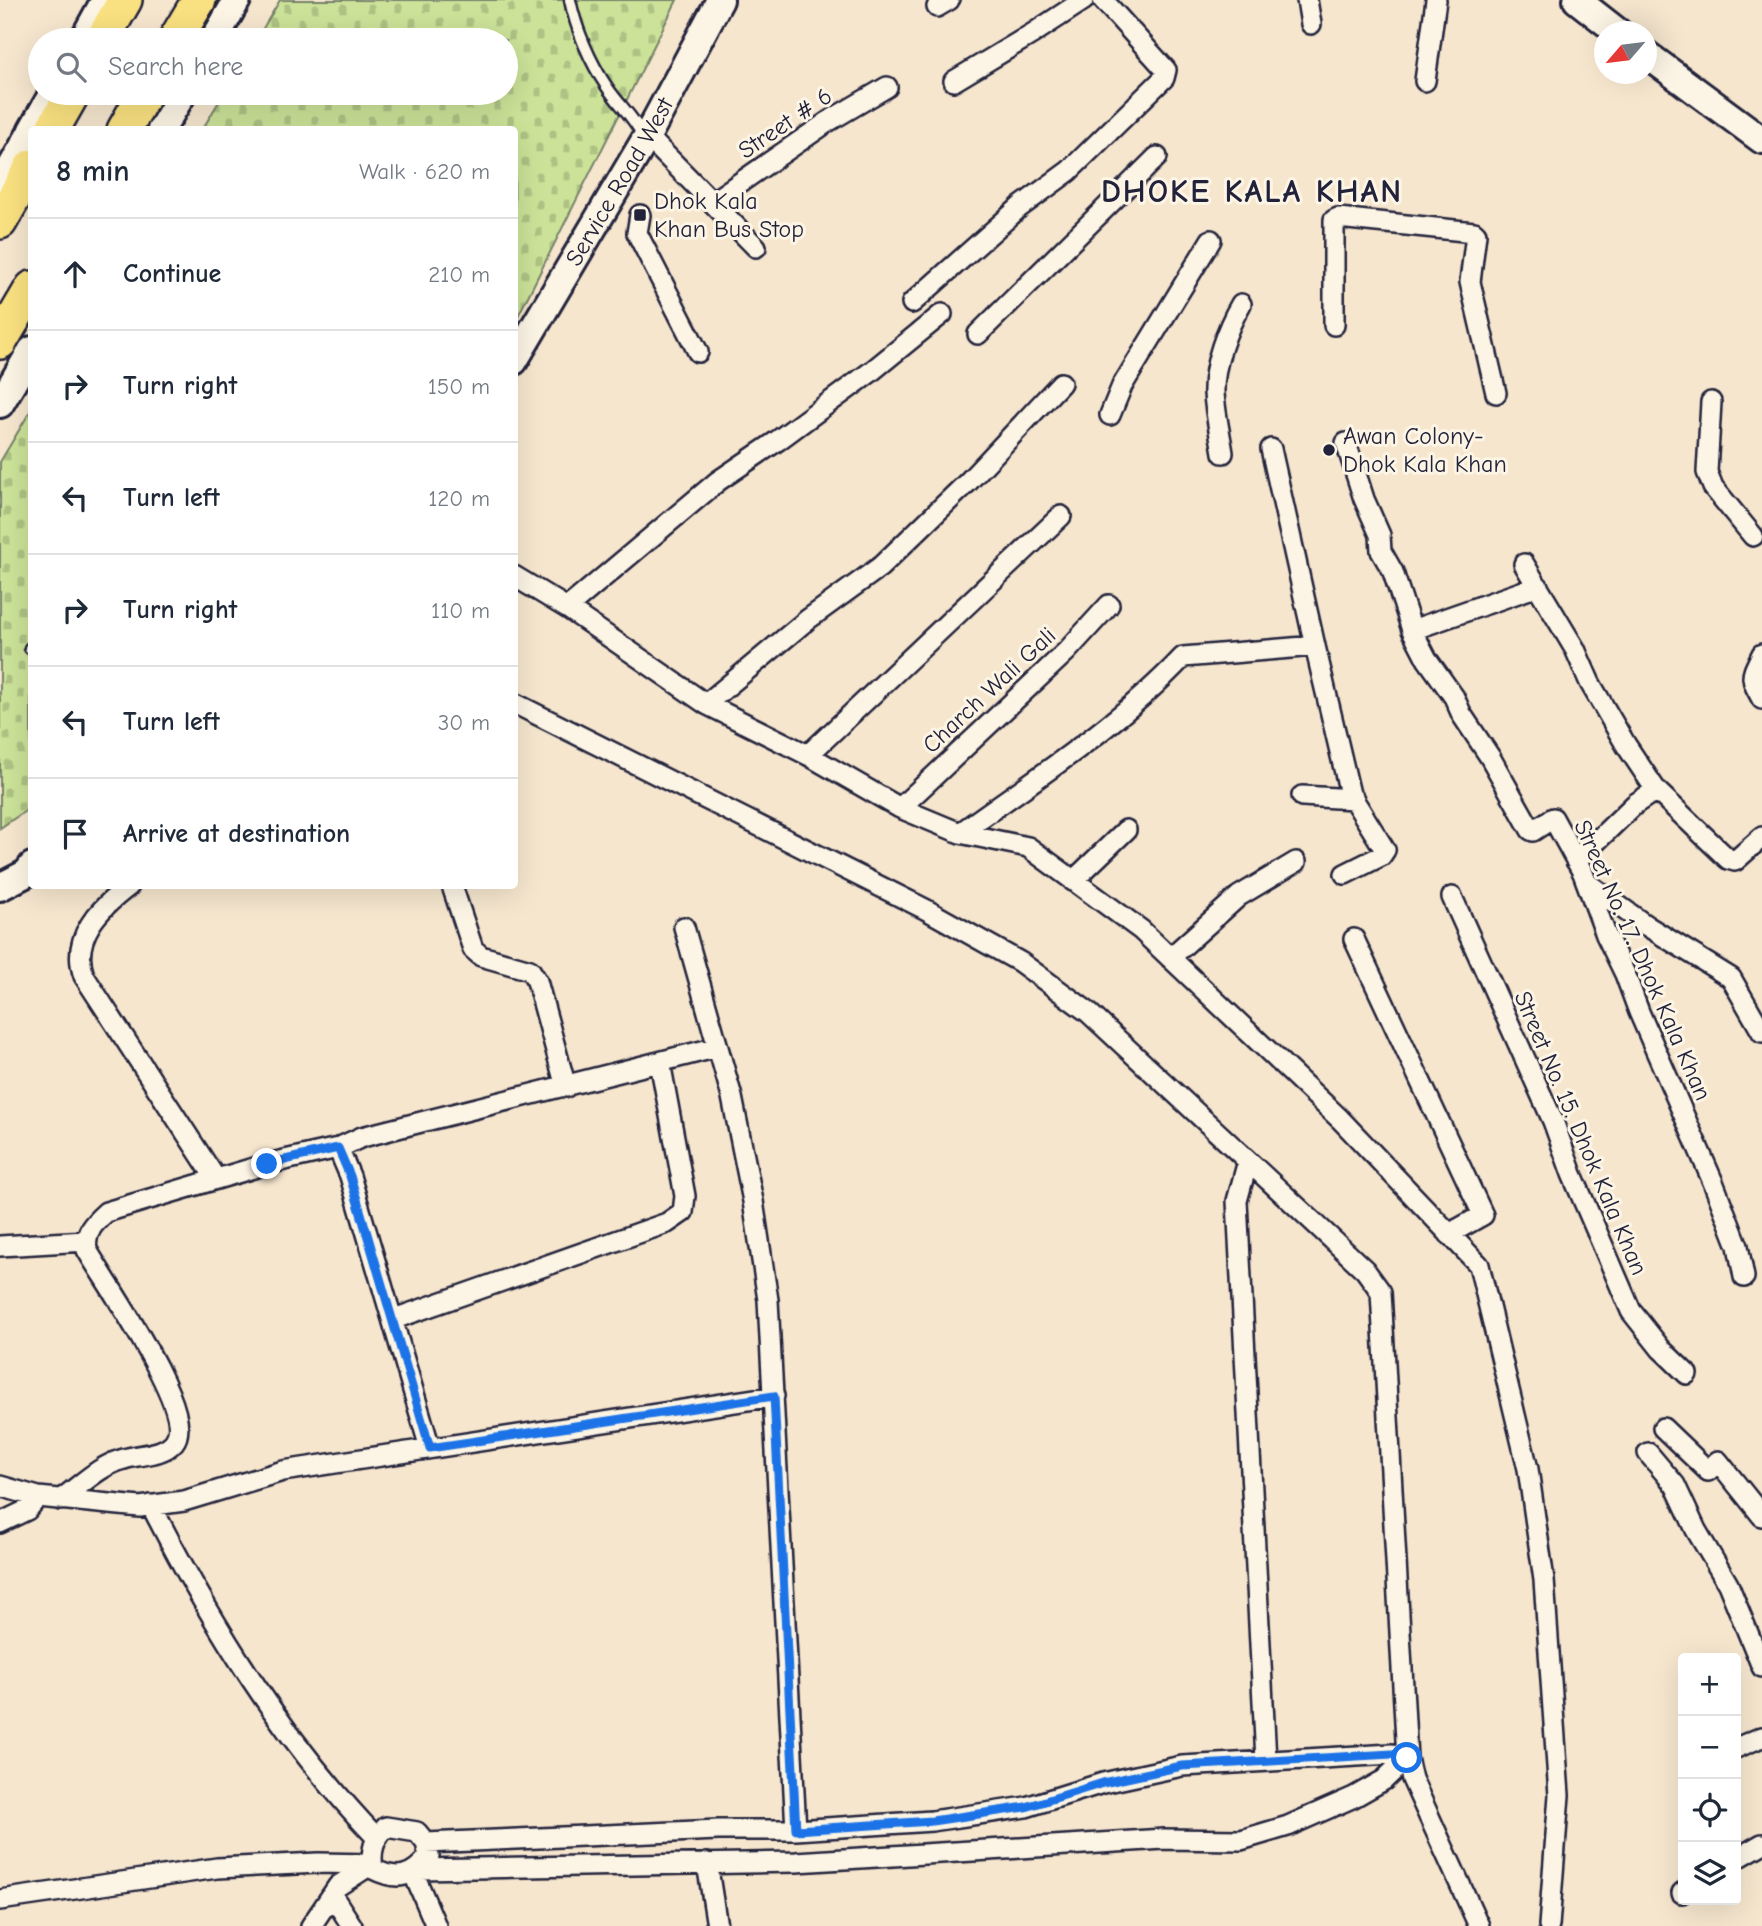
<!DOCTYPE html>
<meta charset="utf-8">
<style>
body{margin:0;font-family:"Comic Neue",sans-serif;background:#f2f2f3;color:#1f2937}
.controls{position:absolute;right:21px;bottom:21px;display:grid;overflow:hidden;border-radius:7px;box-shadow:0 7px 28px #0002}
.controls button{width:63px;height:63px;display:grid;place-items:center;padding:0;border:0;border-bottom:2px solid #e0e1e3;background:#fff;color:#1f2937;font:35px sans-serif}
.compass{position:absolute;left:1594px;top:21px;width:63px;height:63px;border-radius:50%;background:#fff;box-shadow:0 7px 28px #0002;rotate:242deg}
.stop{position:absolute;width:21px;height:21px;margin:-16px;border:5px solid #1a73e8;border-radius:50%;background:#fff}
.stop.end{background:#1a73e8;border-color:#fff;box-shadow:0 2px 7px #0008}
.list{margin:0;padding:0;list-style:none}
h2{display:flex;justify-content:space-between;align-items:center;height:91px;margin:0;padding:0 28px;font-size:30px}
h2 small{font-size:23px;font-weight:400;color:#747a83}
.list li{display:grid;grid-template-columns:46px 1fr auto;gap:21px;align-items:center;box-sizing:border-box;height:112px;padding:0 28px;border-top:2px solid #e0e1e3}
.list b{display:block;font-size:26px;white-space:nowrap}
.list em{font-size:23px;font-style:normal;color:#747a83}
.icon{flex:none;width:38px;height:38px;fill:none;stroke:currentColor;stroke-width:2;stroke-linecap:round;stroke-linejoin:round}
.map{position:relative;flex:none;width:1762px;height:1926px;overflow:hidden}
.search{position:absolute;background:#fff;box-shadow:0 7px 28px #0002;left:28px;top:28px;width:490px;height:77px;display:flex;align-items:center;gap:18px;box-sizing:border-box;padding:0 24px;border-radius:38px;color:#747a83;font-size:26px}
.panel{position:absolute;background:#fff;box-shadow:0 7px 28px #0002;left:28px;top:126px;width:490px;height:763px;border-radius:7px}
.map>svg:first-child{display:block}
.cemetery{fill:url(#cemetery-stones);stroke:#76826a;stroke-width:2}
.lines{fill:none;stroke-linecap:round;stroke-linejoin:round}
.lane-casing{stroke:#22223b;stroke-width:15}
.street-casing{stroke:#22223b;stroke-width:24}
.secondary-casing{stroke:#22223b;stroke-width:32}
.highway-casing{stroke:#22223b;stroke-width:38}
.lane{stroke:#fcf5e5;stroke-width:10}
.street{stroke:#fcf5e5;stroke-width:19}
.secondary{stroke:#fcf5e5;stroke-width:26}
.highway{stroke:#f9e181;stroke-width:33}
.route{stroke:#1a73e8;stroke-width:9}
.poi-dot{fill:#22223b;stroke:#fcf5e5;stroke-width:2.5}
.labels{text-anchor:middle;dominant-baseline:central;stroke-width:6;stroke-linejoin:round;paint-order:stroke}
.street-label{font-size:24px;fill:#22223b;stroke:#fcf5e5}
.poi-label{font-size:24px;fill:#22223b;stroke:#fcf5e5;text-anchor:start}
.district-label{font-size:32px;font-weight:bold;letter-spacing:2px;fill:#22223b;stroke:#fcf5e5}
</style>
<div class="map">
<svg width="1762" height="1926" viewBox="0 0 1762 1926">
<defs>
<pattern id="cemetery-stones" width="16" height="16" patternUnits="userSpaceOnUse" patternTransform="scale(1.75)"><rect width="16" height="16" fill="#cbe298"/><path d="M2 7V4a2 2 0 0 1 4 0v3zM10 15v-3a2 2 0 0 1 4 0v3z" fill="#aec284"/></pattern>
</defs>
<rect width="100%" height="100%" fill="#f6e6ce"/>
<filter id="ink" filterUnits="userSpaceOnUse"><feTurbulence type="fractalNoise" baseFrequency=".0143" numOctaves="2"/><feDisplacementMap in="SourceGraphic" scale="14" xChannelSelector="R" yChannelSelector="G"/><feConvolveMatrix kernelMatrix="1 2 1 2 8 2 1 2 1" color-interpolation-filters="sRGB"/></filter>
<g filter="url(#ink)">
<path class="cemetery" d="M 280,0 L 677,0 L 515,322 L 514,130 L 202,130 L 224,93 L 506,93 L 506,40 L 256,40 Z
M 31,410 L 31,807 L 0,828 L 0,462 Z"/>
<g class="lines">
<defs>
<path id="lane" d="M 570,0 C 576,29 590,62 607,87 C 619,105 633,116 643,136
M 30,648 L 32,649"/>
<path id="street" d="M 1307,0 L 1311,24
M 937,7 L 949,0
M 954,81 L 1032,34 L 1084,0
M 1425,81 L 1436,0
M 646,135 L 756,247
M 712,202 L 829,121 L 887,87
M 640,215 L 637,233 L 698,352
M 912,303 L 1020,207 L 1069,171 L 1164,78 L 1166,70 L 1103,0
M 1334,325 L 1334,220 L 1338,218 L 1474,232 L 1476,234 L 1470,282 L 1496,393
M 978,334 L 1157,157
M 1711,402 L 1707,472 L 1713,487 L 1753,536
M 1110,415 L 1122,386 L 1211,240
M 1346,443 L 1364,499 L 1380,535 L 1381,551 L 1393,572 L 1412,630 L 1427,659 L 1454,697 L 1462,715 L 1490,757 L 1531,830 L 1533,831 L 1553,818 L 1583,873 L 1606,935 L 1625,974 L 1639,1012 L 1713,1182 L 1738,1246 L 1744,1277
M 1271,449 L 1315,646 L 1350,794 L 1385,850 L 1381,856 L 1345,874
M 1223,453 C 1220,433 1215,413 1214,393 C 1213,365 1227,328 1241,304
M 1524,564 L 1575,649 L 1590,683 L 1626,745 L 1656,790 L 1728,859 L 1735,861 L 1762,837
M 514,576 L 567,608 L 706,704 L 808,755 L 900,808 L 960,833 L 1028,847 L 1141,930 L 1340,1119 L 1479,1265 L 1528,1469 L 1544,1580 L 1559,1795 L 1549,1926
M 567,608 L 718,481 L 777,441 L 872,371 L 942,314
M 1412,630 L 1538,586
M 1762,654 C 1751,677 1749,676 1762,699
M 514,703 L 925,909 L 1020,962 L 1088,1012 L 1365,1270 L 1381,1292 L 1407,1758 L 1412,1779 L 1479,1926
M 706,704 L 807,620 L 880,567 L 968,482 L 1061,383
M 808,755 L 1061,516
M 1302,796 L 1354,799
M 900,808 L 1067,651 L 1109,605
M 960,833 C 1036,778 1118,726 1183,657 L 1315,646
M 1576,861 L 1635,804 L 1656,790
M 1073,881 L 1126,830
M 1587,883 L 1647,926 L 1731,978 L 1762,1032
M 129,886 C 100,908 70,937 84,976 L 216,1179
M 452,886 L 473,949 L 481,956 L 530,970 L 537,981 L 566,1087
M 1452,897 L 1553,1121 L 1572,1174 L 1631,1311 L 1661,1349 L 1687,1374
M 684,927 L 732,1097 L 753,1201 L 768,1300 L 796,1830
M 1354,939 L 1483,1215 L 1449,1234
M 1170,958 L 1239,896 L 1296,862
M 338,1148 L 362,1137 L 718,1047
M 1248,1161 L 1237,1201 L 1266,1760
M 0,1246 L 86,1241
M 394,1319 L 667,1223 L 683,1212 L 685,1196 L 660,1062
M 1663,1428 L 1708,1471 L 1718,1461 L 1762,1516
M 1648,1453 L 1675,1485 L 1696,1530 L 1728,1584 L 1762,1667
M 0,1486 L 38,1497 L 140,1507 L 184,1501 L 283,1471 L 774,1396
M 60,1500 C 80,1486 100,1465 124,1459 C 139,1454 162,1456 174,1442 C 198,1413 104,1280 87,1250 C 84,1232 94,1223 106,1212 L 267,1164 L 338,1148 L 350,1176 L 430,1448
M 151,1505 C 212,1625 283,1740 376,1837
M 0,1523 L 27,1510 L 38,1497
M 1736,1748 L 1762,1737
M 386,1827 L 417,1832 L 426,1843 L 429,1856 C 412,1878 397,1881 373,1869 C 370,1851 374,1839 386,1827 Z
M 426,1843 L 718,1830 L 796,1830 L 932,1821 L 1026,1807 L 1103,1783 L 1182,1766 L 1392,1754 L 1407,1758
M 1736,1859 L 1762,1844
M 707,1863 L 717,1926
M 419,1869 L 796,1862 L 1164,1839 L 1241,1840 L 1288,1826 L 1354,1797 L 1384,1780 L 1407,1758
M 413,1872 L 436,1926
M 1682,1893 L 1683,1892
M 332,1895 L 352,1926
M 0,1900 L 217,1868 L 318,1863 L 372,1864
M 311,1926 L 338,1886 L 372,1864"/>
<g id="secondary">
<path d="M 1577,0 L 1618,32"/>
<path d="M 83,40 L 105,0"/>
<path d="M 214,40 L 237,0"/>
<path d="M 1646,54 L 1762,140"/>
<path d="M 32,130 L 53,93"/>
<path d="M 161,130 L 183,93"/>
<path d="M 0,187 L 32,131"/>
<path id="s1" d="M 514,361 L 645,140 L 720,0"/>
<path d="M 0,404 L 32,350"/>
<path d="M 0,887 L 27,873 L 32,866"/>
</g>
<path id="highway" d="M 102,40 L 125,0
M 175,40 L 199,0
M 52,130 L 73,93
M 124,130 L 145,93
M 0,222 L 32,166
M 0,342 L 32,288"/>
</defs>
<use href="#lane" class="lane-casing"/>
<use href="#street" class="street-casing"/>
<use href="#secondary" class="secondary-casing"/>
<use href="#highway" class="highway-casing"/>
<use href="#lane" class="lane"/>
<use href="#street" class="street"/>
<use href="#secondary" class="secondary"/>
<use href="#highway" class="highway"/>
</g>
</g>
<g class="lines" filter="url(#ink)">
<path class="route" d="M 267,1164 L 338,1148 L 350,1176 L 430,1448 L 774,1396 L 796,1830 L 932,1821 L 1026,1807 L 1103,1783 L 1182,1766 L 1392,1754 L 1407,1758"/>
</g>
<g class="poi-dot">
<rect x="633" y="208" width="14" height="14" rx="3.5"/>
<circle cx="1329" cy="450" r="7"/>
</g>
<g class="labels">
<g class="street-label">
<text transform="translate(785 123) rotate(-34)">Street # 6</text>
<text stroke="none"><textPath href="#s1" startOffset="208">Service Road West</textPath></text>
<text transform="translate(989 690) rotate(-43)">Charch Wali Gali</text>
<text transform="translate(1643 960) rotate(66)">Street No. 17. Dhok Kala Khan</text>
<text transform="translate(1581 1133) rotate(67)">Street No. 15. Dhok Kala Khan</text>
</g>
<g class="poi-label">
<text x="654" y="201">Dhok Kala<tspan x="654" dy="28">Khan Bus Stop</tspan></text>
<text x="1343" y="436">Awan Colony-<tspan x="1343" dy="28">Dhok Kala Khan</tspan></text>
</g>
<g class="district-label">
<text x="1252" y="191">DHOKE KALA KHAN</text>
</g>
</g>
</svg>
<div class="controls">
<button>+</button>
<button>−</button>
<button><svg class="icon" aria-label="locate" viewBox="0 0 24 24"><circle cx="12" cy="12" r="6"/><path d="M12 2v4M12 18v4M2 12h4M18 12h4"/></svg></button>
<button><svg class="icon" aria-label="layers" viewBox="0 0 24 24"><path d="M12 4l9 5-9 5-9-5zM3 14l9 5 9-5"/></svg></button>
</div>
<svg class="compass" viewBox="-18 -18 36 36"><path d="M0-13l5 13h-10z" fill="#e53935"/><path d="M0 13l5-13h-10z" fill="#747a83"/></svg>
<div class="stop" style="left:1407px;top:1758px"></div>
<div class="stop end" style="left:267px;top:1164px"></div>
<div class="search"><svg class="icon" aria-label="search" viewBox="0 0 24 24"><circle cx="10" cy="10" r="6"/><path d="M15 15l6 6"/></svg>Search here</div>
<section class="panel">
<h2>8 min<small>Walk · 620 m</small></h2>
<ul class="list">
<li><svg class="icon" aria-label="ahead" viewBox="0 0 24 24"><path d="M12 20V5M6 11l6-6 6 6"/></svg><div><b>Continue</b></div><em>210 m</em></li>
<li><svg class="icon" aria-label="right" viewBox="0 0 24 24"><path d="M7 20v-9h11M14 6l5 5-5 5"/></svg><div><b>Turn right</b></div><em>150 m</em></li>
<li><svg class="icon" aria-label="left" viewBox="0 0 24 24"><path d="M17 20v-9H6M10 6l-5 5 5 5"/></svg><div><b>Turn left</b></div><em>120 m</em></li>
<li><svg class="icon" aria-label="right" viewBox="0 0 24 24"><path d="M7 20v-9h11M14 6l5 5-5 5"/></svg><div><b>Turn right</b></div><em>110 m</em></li>
<li><svg class="icon" aria-label="left" viewBox="0 0 24 24"><path d="M17 20v-9H6M10 6l-5 5 5 5"/></svg><div><b>Turn left</b></div><em>30 m</em></li>
<li><svg class="icon" aria-label="arrive" viewBox="0 0 24 24"><path d="M6 21V4h12l-3 4 3 4H6"/></svg><div><b>Arrive at destination</b></div></li>
</ul>
</section>
</div>
